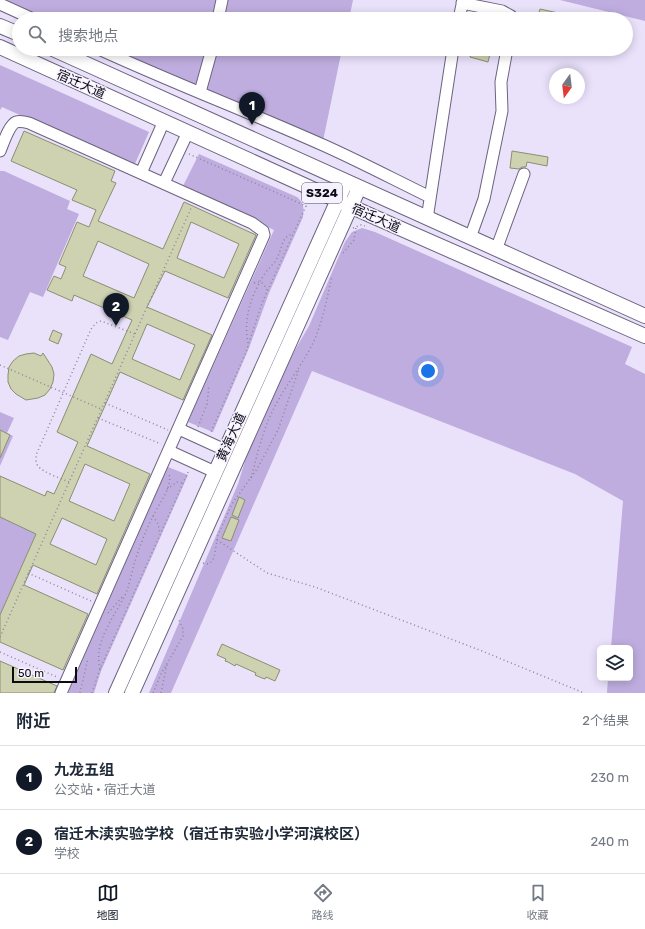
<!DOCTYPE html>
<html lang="zh">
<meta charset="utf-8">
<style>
body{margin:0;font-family:Rubik,"Noto Sans SC",sans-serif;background:#f2f2f3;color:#1f2937}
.controls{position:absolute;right:12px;bottom:12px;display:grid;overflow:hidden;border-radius:6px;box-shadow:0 2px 10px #0003}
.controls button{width:36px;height:36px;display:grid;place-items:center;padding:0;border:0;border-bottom:1px solid #e0e1e3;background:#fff;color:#1f2937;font:20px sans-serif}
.compass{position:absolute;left:549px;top:68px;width:36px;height:36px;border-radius:50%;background:#fff;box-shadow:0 2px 10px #0003;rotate:194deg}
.scale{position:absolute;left:12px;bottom:10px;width:65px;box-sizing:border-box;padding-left:4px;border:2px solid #0e0a14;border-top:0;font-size:11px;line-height:14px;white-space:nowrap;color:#0e0a14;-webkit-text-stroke:3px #f5f1fe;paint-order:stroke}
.you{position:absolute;left:428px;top:371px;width:14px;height:14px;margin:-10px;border:3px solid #fff;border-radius:50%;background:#1a73e8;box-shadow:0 0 0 6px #1a73e833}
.badge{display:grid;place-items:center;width:26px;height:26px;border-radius:50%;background:#111827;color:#fff;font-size:13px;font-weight:700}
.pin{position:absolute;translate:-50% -33px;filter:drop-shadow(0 1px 2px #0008)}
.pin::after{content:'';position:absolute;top:21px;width:14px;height:12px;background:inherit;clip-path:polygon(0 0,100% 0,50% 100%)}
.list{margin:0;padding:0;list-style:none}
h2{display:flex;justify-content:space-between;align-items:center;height:52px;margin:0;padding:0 16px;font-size:17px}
h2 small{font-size:13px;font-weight:400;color:#747a83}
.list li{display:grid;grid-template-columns:26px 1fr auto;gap:12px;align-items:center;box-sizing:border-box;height:64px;padding:0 16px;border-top:1px solid #e0e1e3}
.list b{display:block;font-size:15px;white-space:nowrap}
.list p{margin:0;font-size:13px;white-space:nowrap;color:#747a83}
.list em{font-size:13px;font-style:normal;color:#747a83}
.icon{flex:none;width:22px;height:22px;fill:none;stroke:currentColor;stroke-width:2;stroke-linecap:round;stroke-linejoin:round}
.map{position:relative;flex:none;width:645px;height:693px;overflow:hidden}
.search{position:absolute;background:#fff;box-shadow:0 2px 10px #0003;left:12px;right:12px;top:12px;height:44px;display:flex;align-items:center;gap:10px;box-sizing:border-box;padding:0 14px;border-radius:22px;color:#747a83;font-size:15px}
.sheet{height:180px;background:#fff}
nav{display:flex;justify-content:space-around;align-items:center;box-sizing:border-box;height:56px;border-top:1px solid #e0e1e3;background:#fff;font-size:11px;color:#747a83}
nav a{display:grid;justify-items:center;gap:2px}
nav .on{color:#111827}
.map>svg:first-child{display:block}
.green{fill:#beadde}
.building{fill:#ced2b1;stroke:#8b8f70;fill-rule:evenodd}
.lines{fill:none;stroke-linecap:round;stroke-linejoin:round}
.minor-casing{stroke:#6c637f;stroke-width:13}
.major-casing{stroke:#6c637f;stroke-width:16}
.path{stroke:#8d869a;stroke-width:1.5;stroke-dasharray:1 3;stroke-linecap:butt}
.minor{stroke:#fff;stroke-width:11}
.major{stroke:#fff;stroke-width:14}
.labels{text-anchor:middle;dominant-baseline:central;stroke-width:3;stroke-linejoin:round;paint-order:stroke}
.shield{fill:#f5f1fe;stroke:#534f5a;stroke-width:1}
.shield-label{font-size:12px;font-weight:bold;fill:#0e0a14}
.street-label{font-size:13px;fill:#0e0a14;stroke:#f5f1fe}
</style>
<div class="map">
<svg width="645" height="693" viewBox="0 0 645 693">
<rect width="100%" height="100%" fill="#eae1fb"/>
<path class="green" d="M 0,0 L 353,0 L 349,19 L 37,19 Z
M 560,0 L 645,0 L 645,21 Z
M 107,49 L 342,49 L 323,141 Z
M 0,65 L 149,132 L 134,166 L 2,107 L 0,110 Z
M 199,154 L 297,197 C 304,203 304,208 303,217 L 269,293 L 249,348 L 213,432 L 188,422 L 274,230 L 182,188 Z
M 0,171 L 4,171 L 70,201 L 67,209 L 79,214 L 43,297 L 30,292 L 8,340 L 0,337 Z
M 362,228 L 375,232 L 632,347 L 625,364 L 645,374 L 645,693 L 607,693 L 608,678 L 630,678 L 630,648 L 611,648 L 623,501 L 575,474 L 312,371 L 171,693 L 149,693 L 238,484 L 246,458 L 280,380 L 295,350 L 309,326 L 345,242 L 352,232 Z
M 0,412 L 14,418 L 7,433 L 13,436 L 0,466 Z
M 168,467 L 188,475 L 101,671 L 94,693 L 68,693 Z
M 0,476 L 44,496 L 47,491 L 54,494 L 0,618 Z"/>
<path class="building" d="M 540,9 L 572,16 L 571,19 L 537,19 Z
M 473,49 L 490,54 L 488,62 L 470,57 Z
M 24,131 L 115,171 L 111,181 L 116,183 L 98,221 L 163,249 L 184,202 L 256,235 L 228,298 L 165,271 L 147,307 L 212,335 L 183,400 L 120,372 L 87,446 L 150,474 L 97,594 L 33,565 L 24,585 L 88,614 L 63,670 L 0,642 L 0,615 L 36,534 L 0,517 L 0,476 L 45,496 L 47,491 L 54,494 L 78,442 L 57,432 L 91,354 L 112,364 L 132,320 L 74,295 L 72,301 L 47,290 L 54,276 L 61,279 L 66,267 L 59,264 L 77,222 L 89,227 L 96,210 L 72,200 L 77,190 L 11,161 ZM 191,222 L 239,244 L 224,278 L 177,258 ZM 98,241 L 149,264 L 134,298 L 83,276 ZM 147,324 L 195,345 L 180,380 L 132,359 ZM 85,464 L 130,484 L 114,521 L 69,501 ZM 62,518 L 107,539 L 96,565 L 50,544 Z
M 512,151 L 548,157 L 547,166 L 527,162 L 526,167 L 522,167 L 519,169 L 510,168 Z
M 53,330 L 62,334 L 58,344 L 49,340 Z
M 34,353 L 41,356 L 43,353 L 52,367 L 54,374 L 53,382 L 50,389 L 45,395 L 38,398 L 26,400 L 16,394 L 11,389 L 8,382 L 8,375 L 9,367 L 13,361 L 19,356 L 26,354 Z
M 0,430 L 10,435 L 0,458 Z
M 239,497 L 245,500 L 238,518 L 232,515 Z
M 231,517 L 239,520 L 231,541 L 222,538 Z
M 222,644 L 280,670 L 275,681 L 266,677 L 265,679 L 262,678 L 255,675 L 256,673 L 236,664 L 235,666 L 228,662 L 225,661 L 226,659 L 217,655 Z
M 0,661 L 57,686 L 54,693 L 0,693 Z"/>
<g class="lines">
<defs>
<path id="minor" d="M 462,3 L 502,11 L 511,16 L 511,19
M 0,4 L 33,19
M 218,19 L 222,0
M 459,19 L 463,0
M 99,49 C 173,83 249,112 323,145 C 359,161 395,180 430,197
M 200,92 L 212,49
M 0,151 C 3,144 9,125 16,122 C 20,121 25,122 29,123 L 252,223 L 263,231 L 264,235 L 61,693
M 141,173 L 164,121
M 164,183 L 188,132
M 427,219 L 453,49
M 470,238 L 484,199 L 502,111 L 501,82 L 507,49
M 496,250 L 524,174
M 179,429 L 225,450
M 169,451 L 215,472"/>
<path id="major" d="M 0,26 L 19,34
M 0,47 L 372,216 L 645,336
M 53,49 L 645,316
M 116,693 L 346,182
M 132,693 L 359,188"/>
</defs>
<use href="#minor" class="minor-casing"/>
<use href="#major" class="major-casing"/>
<path class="path" d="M 189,154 L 306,206 L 262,303 L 246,352 L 211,432
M 353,228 L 361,225 L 365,226
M 343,253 L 354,240 L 356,227
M 254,283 C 261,280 264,284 267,290
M 248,343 C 243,320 251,295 264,275 C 267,269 274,265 277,258 C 282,250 281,236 293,234
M 0,365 L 101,409
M 105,403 L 168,430
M 98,418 L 161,444
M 198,427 L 207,404 L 209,385
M 251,478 C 257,456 262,433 272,412 C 284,387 302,366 314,341 C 323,320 327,298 332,276
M 69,482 C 62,479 42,472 38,466 C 35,462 36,457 37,453 L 91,329 L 96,323 L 101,321 L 135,334
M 167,489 L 177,482 L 183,483
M 153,516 L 158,524 L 160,534
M 217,540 L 267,573 L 315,587 L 482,651 L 584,693
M 203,563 L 208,564 L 211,562 L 214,558 L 218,535 L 232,504 L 257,469 L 278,430 L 299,369
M 28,573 L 91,601
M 108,613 L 124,595
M 0,637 L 192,206
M 0,652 L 57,677
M 100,669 C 93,640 115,617 126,593 C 130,583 132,571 135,561 C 140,545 146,530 153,516 C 159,503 173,487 169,474
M 80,693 L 88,658
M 92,693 L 100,669 L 189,470
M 153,693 L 161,674 L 183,636 L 183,629 L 178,618
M 161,693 L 167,664"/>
<use href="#minor" class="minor"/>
<use href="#major" class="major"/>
</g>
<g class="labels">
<rect class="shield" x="302" y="183" width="40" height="20" rx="3"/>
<g class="shield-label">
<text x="322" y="193">S324</text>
</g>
<g class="street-label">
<text transform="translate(81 84) rotate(24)">宿迁大道</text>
<text transform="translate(376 218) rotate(24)">宿迁大道</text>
<text transform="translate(231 437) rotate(-66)">黄海大道</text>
</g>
</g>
</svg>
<div class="controls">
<button><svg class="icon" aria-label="layers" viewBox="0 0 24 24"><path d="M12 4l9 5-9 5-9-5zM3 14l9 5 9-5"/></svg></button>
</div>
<svg class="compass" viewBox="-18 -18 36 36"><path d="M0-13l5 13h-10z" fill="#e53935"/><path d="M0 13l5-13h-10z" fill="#747a83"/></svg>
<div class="scale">50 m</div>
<div class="you"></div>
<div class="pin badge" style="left:252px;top:125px">1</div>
<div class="pin badge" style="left:116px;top:326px">2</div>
<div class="search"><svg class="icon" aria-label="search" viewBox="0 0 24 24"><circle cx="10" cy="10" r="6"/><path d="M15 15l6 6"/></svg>搜索地点</div>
</div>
<section class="sheet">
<h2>附近<small>2个结果</small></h2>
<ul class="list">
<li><span class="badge">1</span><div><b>九龙五组</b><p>公交站 · 宿迁大道</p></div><em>230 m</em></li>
<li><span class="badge">2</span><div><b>宿迁木渎实验学校（宿迁市实验小学河滨校区）</b><p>学校</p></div><em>240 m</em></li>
</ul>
</section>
<nav>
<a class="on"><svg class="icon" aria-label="map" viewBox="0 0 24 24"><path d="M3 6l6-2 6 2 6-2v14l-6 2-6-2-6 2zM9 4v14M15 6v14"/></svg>地图</a>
<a><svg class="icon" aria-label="directions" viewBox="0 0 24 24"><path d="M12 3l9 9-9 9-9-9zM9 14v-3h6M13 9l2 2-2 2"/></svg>路线</a>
<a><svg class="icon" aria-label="saved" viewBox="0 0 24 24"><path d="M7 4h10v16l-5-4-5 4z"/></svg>收藏</a>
</nav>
